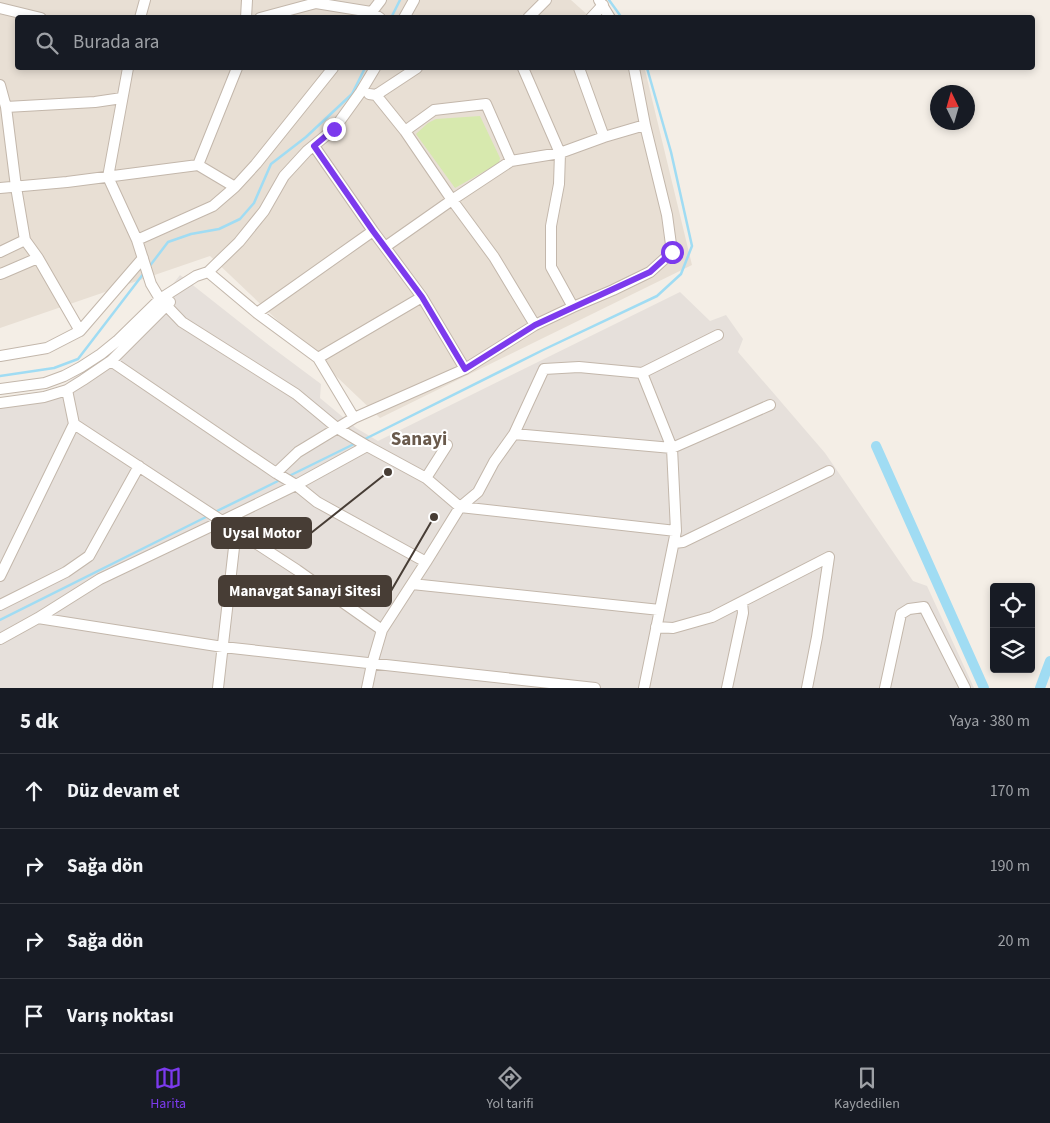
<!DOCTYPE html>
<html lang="tr">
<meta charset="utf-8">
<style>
body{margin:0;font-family:"Source Sans 3",sans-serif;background:#242831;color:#f1f3f6}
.controls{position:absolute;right:15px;bottom:15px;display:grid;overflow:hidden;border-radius:5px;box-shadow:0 2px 8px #0003}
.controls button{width:45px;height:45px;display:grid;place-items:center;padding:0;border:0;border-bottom:1px solid #363941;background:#171b24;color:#f1f3f6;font:25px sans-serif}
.compass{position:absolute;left:930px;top:85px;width:45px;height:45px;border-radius:50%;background:#171b24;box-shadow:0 2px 8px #0003;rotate:355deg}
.stop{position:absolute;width:15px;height:15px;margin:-11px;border:4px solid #7c3aed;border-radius:50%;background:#fff}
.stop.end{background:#7c3aed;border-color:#fff;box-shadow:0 1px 5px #0008}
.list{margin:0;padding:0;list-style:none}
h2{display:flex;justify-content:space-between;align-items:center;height:65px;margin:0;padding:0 20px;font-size:21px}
h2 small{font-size:16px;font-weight:400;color:#9ea1a6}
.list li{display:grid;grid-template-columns:32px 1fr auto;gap:15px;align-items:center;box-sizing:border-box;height:75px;padding:0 20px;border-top:1px solid #363941}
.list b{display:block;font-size:19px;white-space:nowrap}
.list em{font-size:16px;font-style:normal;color:#9ea1a6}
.icon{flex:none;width:28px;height:28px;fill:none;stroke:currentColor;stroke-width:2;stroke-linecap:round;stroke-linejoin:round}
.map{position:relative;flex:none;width:1050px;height:688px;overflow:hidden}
.search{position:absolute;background:#171b24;box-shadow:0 2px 8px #0003;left:15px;right:15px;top:15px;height:55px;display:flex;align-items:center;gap:12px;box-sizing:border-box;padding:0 18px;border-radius:5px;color:#9ea1a6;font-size:19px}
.sheet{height:365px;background:#171b24}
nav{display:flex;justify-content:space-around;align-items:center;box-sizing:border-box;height:70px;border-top:1px solid #363941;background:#171b24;font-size:14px;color:#9ea1a6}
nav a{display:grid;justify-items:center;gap:2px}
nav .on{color:#7c3aed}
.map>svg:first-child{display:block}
.residential{fill:#e8dfd4}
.industrial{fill:#e6e0db}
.green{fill:#d7e9ae}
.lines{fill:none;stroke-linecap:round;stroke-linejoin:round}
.stream{stroke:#a0dcf3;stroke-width:2.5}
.canal{stroke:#a0dcf3;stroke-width:10}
.street-casing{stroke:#c3b7ab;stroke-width:12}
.street{stroke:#fff;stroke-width:10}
.route{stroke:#7c3aed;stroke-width:6}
.labels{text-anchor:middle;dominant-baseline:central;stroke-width:4;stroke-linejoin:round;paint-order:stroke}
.district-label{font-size:19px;font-weight:bold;fill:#6a5a4c;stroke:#fff}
.leader{fill:none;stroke:#473d35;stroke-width:2}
.callout-dot{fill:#473d35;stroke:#fff;stroke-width:2}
.callout{fill:#473d35;stroke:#473d35;stroke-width:2}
.callout-label{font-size:15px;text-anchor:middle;font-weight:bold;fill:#fff}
</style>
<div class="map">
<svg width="1050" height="688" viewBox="0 0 1050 688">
<rect width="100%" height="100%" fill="#f4eee6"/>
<path class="residential" d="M 0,0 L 571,0 L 590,17 L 18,18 L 18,68 L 643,68 L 645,70 L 692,265 L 380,418 L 210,256 L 0,328 Z"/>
<path class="industrial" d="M 180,275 L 270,346 L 321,384 L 320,398 L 356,428 L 378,441 L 680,292 L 710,321 L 726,315 L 743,339 L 738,352 L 825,453 L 913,581 L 927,586 L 974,688 L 0,688 L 0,400 L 50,395 L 132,336 Z"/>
<path class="green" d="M 480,116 L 500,158 L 499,163 L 455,188 L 416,134 L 428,123 L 436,119 Z"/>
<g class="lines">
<path class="stream" d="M 609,0 L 622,18
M 391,18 L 400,0
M 149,267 L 168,242 L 191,234 L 219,229 L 240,219 L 254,203 L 271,164 L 306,137 L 352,94 L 365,68
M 0,376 L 54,368 L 78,359 L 144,273
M 363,440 L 545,349 L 657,296 L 681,274 L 692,246 L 671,152 L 647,68
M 287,477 L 356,443
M 215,512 L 282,479
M 0,620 L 208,516"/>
<path class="canal" d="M 876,446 L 984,688
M 1040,688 L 1050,661"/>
<defs>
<path id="street" d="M 599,0 L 610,18
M 0,8 L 41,18
M 368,17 L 381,0
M 140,18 L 145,0
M 246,18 L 247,0
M 260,18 L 316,3 L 371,12 L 380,18
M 404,18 L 414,0
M 528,18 L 546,0
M 591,18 L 603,5
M 128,68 L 108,177 L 137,240 L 151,284 L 160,299 L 182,322 L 296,394 L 337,428 L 367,446
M 579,68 L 604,137
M 0,85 L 6,107 L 16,187 L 25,240 L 38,258 L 80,331 L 47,348 L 0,356
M 369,94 L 376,95 L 417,68
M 376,95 L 405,131 L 452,200 L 494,257 L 535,325
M 6,107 L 95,102 L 122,98
M 405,131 L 434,110 L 486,104 L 511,161
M 314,146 L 373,231 L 422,297 L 465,369
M 198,165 L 237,68
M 0,188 L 67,182 L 198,165 L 235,187 L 256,164 L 333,68
M 137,240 L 213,206 L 235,187
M 385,247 L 452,200 L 511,161 L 560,153 L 523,68
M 0,252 L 25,240
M 208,272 L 257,313 L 318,358 L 354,418
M 0,274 L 3,273 L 38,258
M 573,307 L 613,290 L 650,272 L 672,252 L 667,215 L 645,125
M 257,313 L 373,231
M 80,331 L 143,258
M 318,358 L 422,297
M 111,361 L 276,473 L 296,485 L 317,502 L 426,562 L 460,507 L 478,492 L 494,462 L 514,434 L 544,369 L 579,367 L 642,373 L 672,448 L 676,531 L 644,688
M 642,373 L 718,335
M 0,389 L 45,383 L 64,376 L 81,367 L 101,354 L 117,341 L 160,299 L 196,276 L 208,272 L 239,242 L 264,211 L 284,176 L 307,151 L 334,129 L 360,93 L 375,68
M 0,403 L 44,397 L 67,390 L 83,380 L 111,361 L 170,302
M 74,424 L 222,521 L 297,570 L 382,630 L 426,562
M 514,434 L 672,448 L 770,405
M 276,473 L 298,452 L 354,418 L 465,369 L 535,325 L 573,307 L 551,267 L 551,226 L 559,184 L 560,153 L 604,137 L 645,125 L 634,68
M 426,478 L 447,445
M 674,543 L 683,542 L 829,471
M 0,576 L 74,424 L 67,390
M 412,584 L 660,610
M 0,605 L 66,572 L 89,556 L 139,466
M 38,618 L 223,647 L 595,688
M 656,627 L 673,628 L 712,617 L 829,557
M 0,639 L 38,618 L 100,579 L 222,521 L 296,485 L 367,446 L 426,478 L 460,507 L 676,531
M 218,688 L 236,530
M 367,688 L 372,664 L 382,630
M 727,688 L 743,613 L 742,602
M 807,688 L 817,637 L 829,557
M 885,688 L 901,614 L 909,609 L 924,607 L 965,688"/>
</defs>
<use href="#street" class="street-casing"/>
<use href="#street" class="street"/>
</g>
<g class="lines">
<path class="route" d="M 334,129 L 314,146 L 373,231 L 422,297 L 465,369 L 535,325 L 650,272 L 672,252"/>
</g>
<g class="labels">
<g class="district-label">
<text x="419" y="439">Sanayi</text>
</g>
</g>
<path class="leader" d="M388 472L311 533M434 517L391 591"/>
<g class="callout-dot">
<circle cx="388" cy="472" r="5"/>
<circle cx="434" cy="517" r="5"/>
</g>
<g class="callout">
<rect x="212" y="518" width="99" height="30" rx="5"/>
<rect x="219" y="576" width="172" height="30" rx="5"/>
</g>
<g class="callout-label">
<text x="262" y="538">Uysal Motor</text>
<text x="305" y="596">Manavgat Sanayi Sitesi</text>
</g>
</svg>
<div class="controls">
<button><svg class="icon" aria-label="locate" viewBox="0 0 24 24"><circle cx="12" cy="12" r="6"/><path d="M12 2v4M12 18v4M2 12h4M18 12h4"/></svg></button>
<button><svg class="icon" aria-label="layers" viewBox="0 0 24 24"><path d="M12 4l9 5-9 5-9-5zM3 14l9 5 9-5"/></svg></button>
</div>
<svg class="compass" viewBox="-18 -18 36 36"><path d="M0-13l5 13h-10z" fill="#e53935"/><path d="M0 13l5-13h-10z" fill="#9ea1a6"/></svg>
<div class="stop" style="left:672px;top:252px"></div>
<div class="stop end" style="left:334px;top:129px"></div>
<div class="search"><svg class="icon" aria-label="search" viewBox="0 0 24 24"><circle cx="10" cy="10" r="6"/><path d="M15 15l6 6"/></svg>Burada ara</div>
</div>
<section class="sheet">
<h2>5 dk<small>Yaya · 380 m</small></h2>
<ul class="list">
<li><svg class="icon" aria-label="ahead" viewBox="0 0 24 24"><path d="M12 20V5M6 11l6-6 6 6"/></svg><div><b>Düz devam et</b></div><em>170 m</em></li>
<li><svg class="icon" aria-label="right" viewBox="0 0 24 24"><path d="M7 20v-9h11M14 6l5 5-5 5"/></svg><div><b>Sağa dön</b></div><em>190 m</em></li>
<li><svg class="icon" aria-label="right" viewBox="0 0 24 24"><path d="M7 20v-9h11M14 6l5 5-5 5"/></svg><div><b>Sağa dön</b></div><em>20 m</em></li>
<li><svg class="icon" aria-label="arrive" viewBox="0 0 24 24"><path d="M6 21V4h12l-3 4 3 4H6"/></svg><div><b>Varış noktası</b></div></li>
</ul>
</section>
<nav>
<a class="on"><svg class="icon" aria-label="map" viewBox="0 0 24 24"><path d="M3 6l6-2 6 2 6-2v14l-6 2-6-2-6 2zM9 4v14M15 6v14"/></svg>Harita</a>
<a><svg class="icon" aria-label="directions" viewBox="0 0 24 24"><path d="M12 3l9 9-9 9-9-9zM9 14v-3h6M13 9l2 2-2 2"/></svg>Yol tarifi</a>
<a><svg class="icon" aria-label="saved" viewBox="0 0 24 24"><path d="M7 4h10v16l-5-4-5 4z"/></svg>Kaydedilen</a>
</nav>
